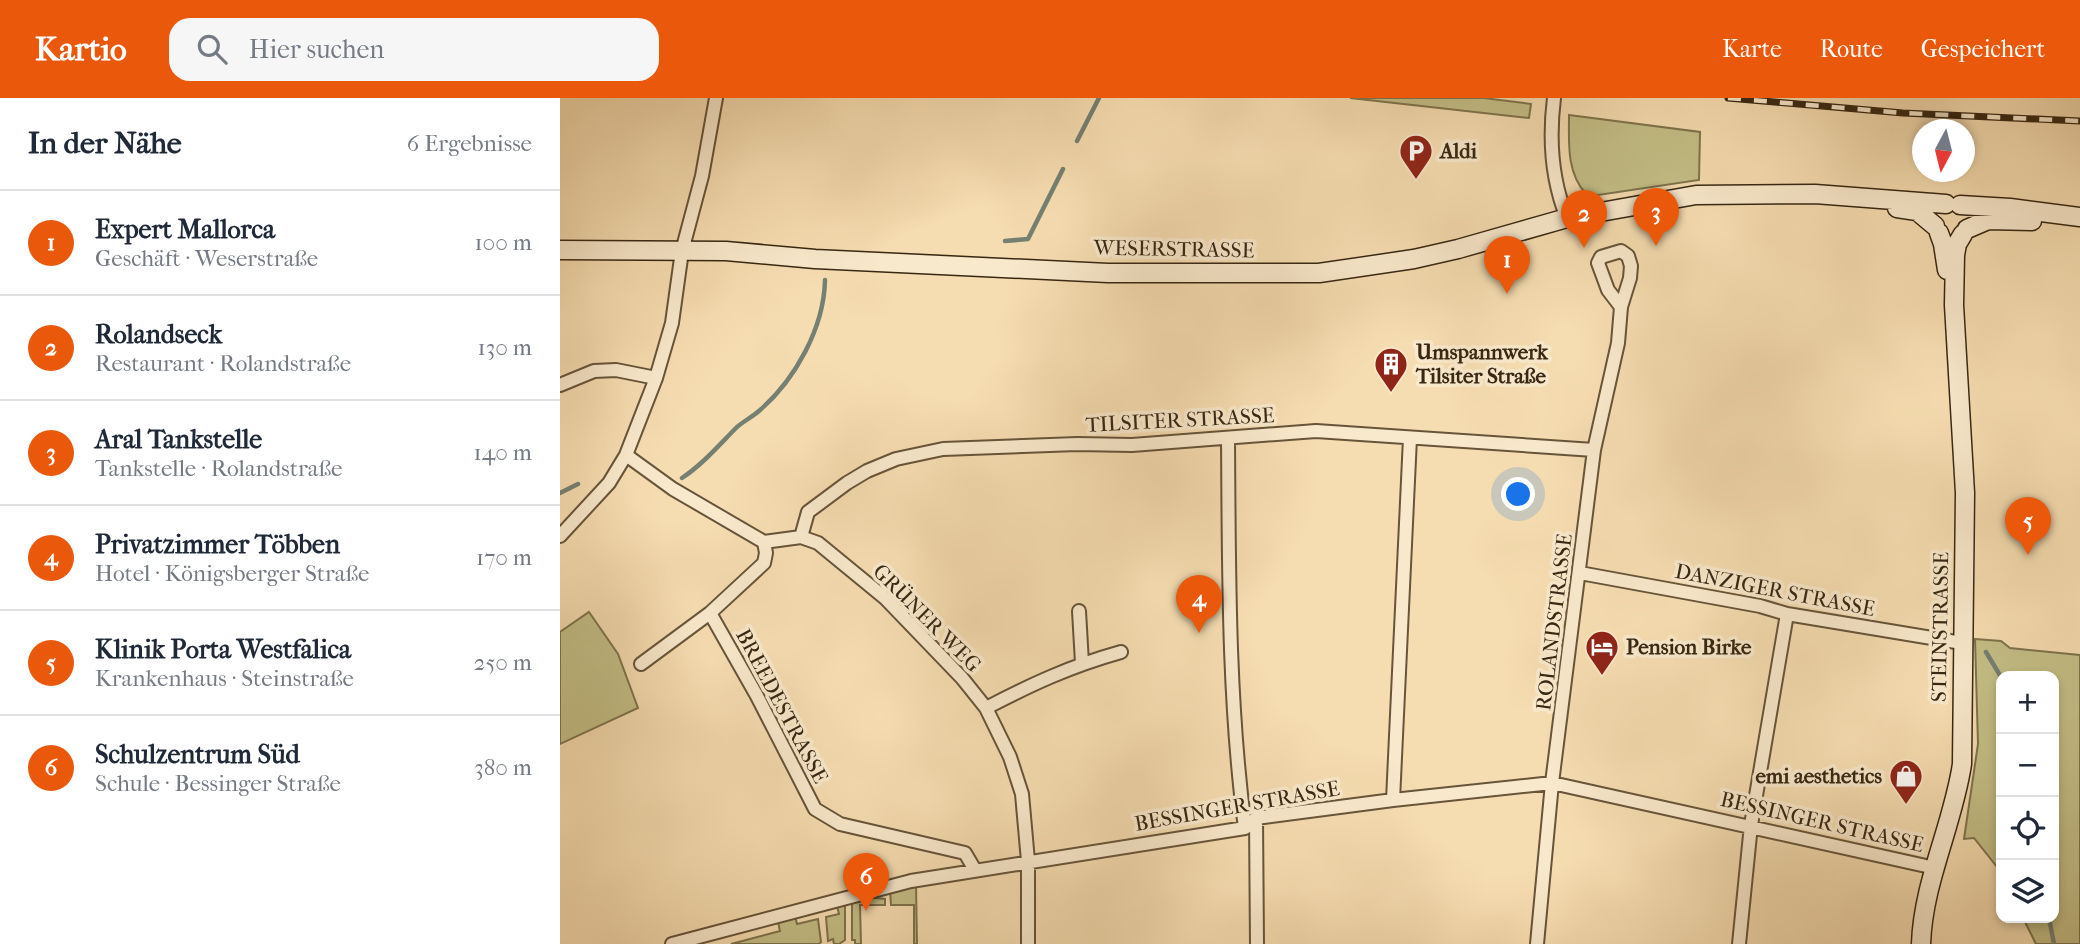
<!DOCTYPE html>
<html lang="de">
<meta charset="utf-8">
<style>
body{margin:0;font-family:"IM FELL French Canon",serif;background:#f6f6f7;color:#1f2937}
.controls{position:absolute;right:21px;bottom:21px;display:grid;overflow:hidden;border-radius:14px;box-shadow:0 4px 10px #0003}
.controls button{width:63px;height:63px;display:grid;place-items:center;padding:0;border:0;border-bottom:2px solid #e0e1e3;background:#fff;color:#1f2937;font:35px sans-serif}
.compass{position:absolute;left:1352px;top:21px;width:63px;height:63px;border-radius:50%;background:#fff;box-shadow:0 4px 10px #0003;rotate:187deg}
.you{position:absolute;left:959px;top:397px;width:24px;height:24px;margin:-18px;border:5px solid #fff;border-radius:50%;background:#1a73e8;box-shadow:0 0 0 10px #1a73e833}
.badge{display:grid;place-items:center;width:46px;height:46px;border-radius:50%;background:#ea580c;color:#fff;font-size:23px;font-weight:700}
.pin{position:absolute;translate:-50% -58px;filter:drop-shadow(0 2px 4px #0008)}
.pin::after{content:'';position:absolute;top:37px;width:24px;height:21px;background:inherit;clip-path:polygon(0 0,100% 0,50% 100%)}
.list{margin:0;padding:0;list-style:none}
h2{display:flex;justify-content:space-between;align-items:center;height:91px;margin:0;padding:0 28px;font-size:30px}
h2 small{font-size:23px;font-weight:400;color:#747a83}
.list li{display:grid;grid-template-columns:46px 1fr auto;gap:21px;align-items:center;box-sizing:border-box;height:105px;padding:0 28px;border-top:2px solid #e0e1e3}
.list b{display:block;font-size:26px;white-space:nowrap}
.list p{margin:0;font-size:23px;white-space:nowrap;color:#747a83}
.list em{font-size:23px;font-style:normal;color:#747a83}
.icon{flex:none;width:38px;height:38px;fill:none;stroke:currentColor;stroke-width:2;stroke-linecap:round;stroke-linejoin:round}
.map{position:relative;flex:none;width:1520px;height:846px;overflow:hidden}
header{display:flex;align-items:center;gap:42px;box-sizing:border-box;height:98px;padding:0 35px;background:#ea580c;color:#fff}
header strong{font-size:33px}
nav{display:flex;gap:38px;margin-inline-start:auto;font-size:24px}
.search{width:490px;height:63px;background:#f6f6f7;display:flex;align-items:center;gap:18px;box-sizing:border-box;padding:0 24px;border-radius:21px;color:#747a83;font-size:26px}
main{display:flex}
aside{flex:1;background:#fff}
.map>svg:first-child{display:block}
.green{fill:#c4bf87;stroke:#7e734d;stroke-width:2}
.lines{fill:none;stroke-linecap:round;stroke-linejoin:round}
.stream{stroke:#758072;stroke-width:4.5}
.street-casing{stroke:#67543a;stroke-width:16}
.secondary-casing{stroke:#372713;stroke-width:21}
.street{stroke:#f9e9cc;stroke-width:12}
.secondary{stroke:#f9e9cc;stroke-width:18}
.rail-casing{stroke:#372713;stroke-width:7}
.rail{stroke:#f9e9cc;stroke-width:4.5;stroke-dasharray:13;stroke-linecap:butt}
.labels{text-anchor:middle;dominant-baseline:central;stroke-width:7;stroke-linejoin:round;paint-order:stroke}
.poi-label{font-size:21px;font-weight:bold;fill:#372713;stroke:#f9e9cc;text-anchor:start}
.street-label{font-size:21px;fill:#372713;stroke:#f9e9cc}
</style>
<header>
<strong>Kartio</strong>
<div class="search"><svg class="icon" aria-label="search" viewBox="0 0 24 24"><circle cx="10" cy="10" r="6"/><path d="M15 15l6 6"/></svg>Hier suchen</div>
<nav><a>Karte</a><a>Route</a><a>Gespeichert</a></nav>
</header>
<main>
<aside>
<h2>In der Nähe<small>6 Ergebnisse</small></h2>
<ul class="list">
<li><span class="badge">1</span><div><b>Expert Mallorca</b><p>Geschäft · Weserstraße</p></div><em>100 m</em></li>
<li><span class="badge">2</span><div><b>Rolandseck</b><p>Restaurant · Rolandstraße</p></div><em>130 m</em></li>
<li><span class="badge">3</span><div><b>Aral Tankstelle</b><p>Tankstelle · Rolandstraße</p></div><em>140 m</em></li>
<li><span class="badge">4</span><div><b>Privatzimmer Többen</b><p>Hotel · Königsberger Straße</p></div><em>170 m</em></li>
<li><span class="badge">5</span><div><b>Klinik Porta Westfalica</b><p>Krankenhaus · Steinstraße</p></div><em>250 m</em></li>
<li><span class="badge">6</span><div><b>Schulzentrum Süd</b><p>Schule · Bessinger Straße</p></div><em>380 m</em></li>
</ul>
</aside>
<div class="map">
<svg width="1520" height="846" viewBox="0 0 1520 846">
<rect width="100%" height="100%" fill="#f6ddb1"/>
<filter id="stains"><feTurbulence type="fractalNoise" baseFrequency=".00286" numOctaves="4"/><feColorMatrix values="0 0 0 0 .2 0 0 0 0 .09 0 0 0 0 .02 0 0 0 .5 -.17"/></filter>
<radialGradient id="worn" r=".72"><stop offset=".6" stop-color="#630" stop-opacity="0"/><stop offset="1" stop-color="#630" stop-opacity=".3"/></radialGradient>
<path class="green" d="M 790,0 L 924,0 L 971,6 L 969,20 Z
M 1009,17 L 1140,34 L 1139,82 L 1038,97 L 1026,96 C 1006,74 1009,44 1009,17 Z
M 29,514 L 58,556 L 78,610 L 0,646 L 0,534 Z
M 1415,541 L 1441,543 L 1450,550 L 1520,557 L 1520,846 L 1476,846 L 1463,820 L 1494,820 L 1494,578 L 1441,578 L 1441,774 L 1414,740 L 1404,741 L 1418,646 Z
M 356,786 L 357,846 L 354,846 L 354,807 L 331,807 L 330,792 Z
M 307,799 L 325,801 L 325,807 L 300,807 L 301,846 L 295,846 L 295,842 L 292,842 L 292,803 Z
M 285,804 L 285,842 L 279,846 L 274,846 L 273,841 L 268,843 L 266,819 L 279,816 L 277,808 Z
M 235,818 L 237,826 L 258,821 L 261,844 L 259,846 L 171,846 L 220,833 L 218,824 Z"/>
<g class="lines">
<path class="stream" d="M 517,43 L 539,0
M 445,143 L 468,141 L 503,71
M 122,380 C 143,366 159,347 177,329 C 184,323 192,319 199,313 C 235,282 264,230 265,182
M 0,395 L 18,386
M 1426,554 L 1441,579
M 1441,734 L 1439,739 L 1441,751
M 1485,820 L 1490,825 L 1494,846"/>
<defs>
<path id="street" d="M 994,0 C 989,40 992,83 1007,120
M 0,287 L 34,273 L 56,272 L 96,280
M 668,341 C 669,471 668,601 685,730
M 66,357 L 113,391 L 204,444 L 241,439 L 258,445 L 325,500 L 402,580 L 426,610 L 450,659 L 462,696 L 468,763 L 468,846
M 0,438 L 49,385 L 66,357 L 96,280 L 112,225 L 122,153 L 142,78 L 156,0
M 241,439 L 248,414 L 287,385 L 307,373 L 336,361 L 383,351 L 517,346 L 572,347 L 756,333 L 1034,352
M 1020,475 L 1200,508 L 1227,516 L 1402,545
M 519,513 L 522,565
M 150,515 L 197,598 L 255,711 L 280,726 L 405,755 L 415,772
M 81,566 L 150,515 L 204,465 L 206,455 L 204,444
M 426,610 C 472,586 511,568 561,554
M 833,702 L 850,340
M 696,720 L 697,846
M 112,846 L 351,783 L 685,730 L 696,720 L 833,702 L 992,685 L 1375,770
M 977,846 L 992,685 L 1034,352 L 1058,245 L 1061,209 L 1070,180 L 1071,168 L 1068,158 L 1061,153 L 1041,159 L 1038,165 L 1048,192 L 1061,209
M 1179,846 L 1191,727 L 1227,516"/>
<path id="secondary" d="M 1400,107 L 1450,110 L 1520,119
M 1337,110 L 1357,113 L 1375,128
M 1407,131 L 1428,122 L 1472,123
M 1379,135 L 1383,146 L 1387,172
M 0,152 L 166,153 L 255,161 L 548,175 L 759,175 L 854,161 L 898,151 L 1007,120 L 1136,97 L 1255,96 L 1386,106
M 1361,846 C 1363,784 1393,727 1402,666 L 1405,395 L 1394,207 L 1395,157 L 1397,146 L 1403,136"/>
</defs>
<use href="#street" class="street-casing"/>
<use href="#secondary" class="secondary-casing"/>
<use href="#street" class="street"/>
<use href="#secondary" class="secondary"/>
<defs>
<path id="rail" d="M 1168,0 L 1343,15 L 1520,23"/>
</defs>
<use href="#rail" class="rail-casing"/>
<use href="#rail" class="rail"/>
</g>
<defs>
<symbol id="parking-pin" viewBox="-11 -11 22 30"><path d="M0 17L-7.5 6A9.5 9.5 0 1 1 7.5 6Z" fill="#8f2418" stroke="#f9e9cc"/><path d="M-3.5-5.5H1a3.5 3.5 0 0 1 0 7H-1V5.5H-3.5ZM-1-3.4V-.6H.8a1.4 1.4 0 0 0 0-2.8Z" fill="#fff"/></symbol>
<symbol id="building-pin" viewBox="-11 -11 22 30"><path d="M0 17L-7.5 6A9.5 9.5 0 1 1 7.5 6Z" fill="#8f2418" stroke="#f9e9cc"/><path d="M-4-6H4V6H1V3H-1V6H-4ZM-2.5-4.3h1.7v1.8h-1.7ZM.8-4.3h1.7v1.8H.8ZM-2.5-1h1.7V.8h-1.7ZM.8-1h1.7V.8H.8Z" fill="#fff"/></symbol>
<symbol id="hotel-pin" viewBox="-11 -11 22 30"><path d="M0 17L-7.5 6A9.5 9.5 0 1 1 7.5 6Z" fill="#8f2418" stroke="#f9e9cc"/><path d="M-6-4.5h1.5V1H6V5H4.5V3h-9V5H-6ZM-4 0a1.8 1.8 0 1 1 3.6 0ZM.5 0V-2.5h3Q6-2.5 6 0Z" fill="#fff"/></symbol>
<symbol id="shop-pin" viewBox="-11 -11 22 30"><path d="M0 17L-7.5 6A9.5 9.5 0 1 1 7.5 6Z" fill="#8f2418" stroke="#f9e9cc"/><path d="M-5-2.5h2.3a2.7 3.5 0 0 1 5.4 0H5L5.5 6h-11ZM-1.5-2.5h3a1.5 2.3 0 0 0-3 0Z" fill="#fff"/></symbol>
</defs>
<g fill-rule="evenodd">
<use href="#parking-pin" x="837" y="34" width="38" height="52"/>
<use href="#building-pin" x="812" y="247" width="38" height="52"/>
<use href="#hotel-pin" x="1023" y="530" width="38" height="52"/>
<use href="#shop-pin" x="1327" y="659" width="38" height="52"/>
</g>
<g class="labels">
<g class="poi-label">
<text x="880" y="53">Aldi</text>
<text x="856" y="254">Umspannwerk<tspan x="856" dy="24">Tilsiter Straße</tspan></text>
<text x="1066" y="549">Pension Birke</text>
<text x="1322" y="678" text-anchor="end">emi aesthetics</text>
</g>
<g class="street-label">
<text transform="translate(614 151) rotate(1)">WESERSTRASSE</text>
<text transform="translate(620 322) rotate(-3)">TILSITER STRASSE</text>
<text transform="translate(1215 492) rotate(11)">DANZIGER STRASSE</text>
<text transform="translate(367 520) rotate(45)">GRÜNER WEG</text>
<text transform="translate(994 524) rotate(-83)">ROLANDSTRASSE</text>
<text transform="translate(1380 529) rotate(-89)">STEINSTRASSE</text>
<text transform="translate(222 608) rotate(62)">BREEDESTRASSE</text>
<text transform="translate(677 708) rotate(-10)">BESSINGER STRASSE</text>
<text transform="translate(1262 724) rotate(13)">BESSINGER STRASSE</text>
</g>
</g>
<rect width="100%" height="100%" filter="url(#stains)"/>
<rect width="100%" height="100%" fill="url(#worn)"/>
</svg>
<div class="controls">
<button>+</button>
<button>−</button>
<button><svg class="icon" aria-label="locate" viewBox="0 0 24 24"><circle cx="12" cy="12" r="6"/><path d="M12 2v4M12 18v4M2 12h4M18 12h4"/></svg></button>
<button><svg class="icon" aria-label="layers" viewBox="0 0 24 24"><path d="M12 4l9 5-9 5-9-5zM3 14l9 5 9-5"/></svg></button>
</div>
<svg class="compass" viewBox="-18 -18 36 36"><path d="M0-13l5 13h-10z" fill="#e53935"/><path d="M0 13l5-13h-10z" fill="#747a83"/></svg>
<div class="you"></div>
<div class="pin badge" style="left:947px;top:196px">1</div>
<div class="pin badge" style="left:1024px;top:150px">2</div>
<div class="pin badge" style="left:1096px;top:148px">3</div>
<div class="pin badge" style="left:639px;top:535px">4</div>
<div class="pin badge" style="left:1468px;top:457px">5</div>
<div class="pin badge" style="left:306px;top:813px">6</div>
</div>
</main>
